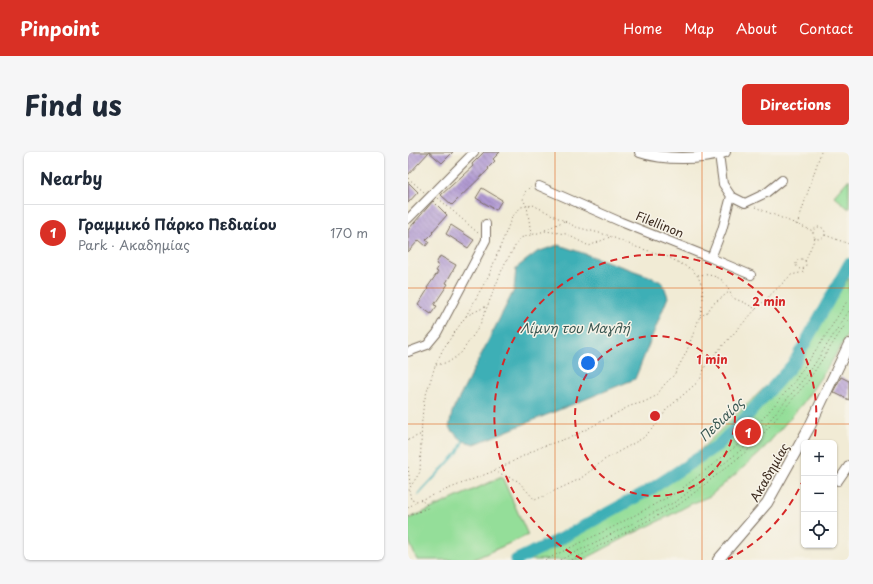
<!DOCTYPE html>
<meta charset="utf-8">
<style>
body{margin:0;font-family:"Playpen Sans",sans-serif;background:#f6f6f7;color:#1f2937}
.controls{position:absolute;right:12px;bottom:12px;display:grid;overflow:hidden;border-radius:6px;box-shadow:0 1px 3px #0004}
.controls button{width:36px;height:36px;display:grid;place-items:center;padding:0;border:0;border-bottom:1px solid #e0e1e3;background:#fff;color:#1f2937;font:20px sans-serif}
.you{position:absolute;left:180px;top:211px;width:14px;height:14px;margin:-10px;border:3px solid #fff;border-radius:50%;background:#1a73e8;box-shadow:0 0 0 6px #1a73e833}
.badge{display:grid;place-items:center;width:26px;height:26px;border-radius:50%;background:#d93025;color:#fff;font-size:13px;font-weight:700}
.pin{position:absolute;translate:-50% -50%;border:2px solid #fff;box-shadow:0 1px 4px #0006}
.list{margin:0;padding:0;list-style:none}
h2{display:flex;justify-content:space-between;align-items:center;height:52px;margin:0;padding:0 16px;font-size:17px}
h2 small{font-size:13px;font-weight:400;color:#747a83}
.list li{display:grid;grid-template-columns:26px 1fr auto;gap:12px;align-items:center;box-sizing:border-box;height:56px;padding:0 16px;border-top:1px solid #e0e1e3}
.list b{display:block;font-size:15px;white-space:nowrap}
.list p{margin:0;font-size:13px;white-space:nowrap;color:#747a83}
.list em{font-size:13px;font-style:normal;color:#747a83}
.icon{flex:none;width:22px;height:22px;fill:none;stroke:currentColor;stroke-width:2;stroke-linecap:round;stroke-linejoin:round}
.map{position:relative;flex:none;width:441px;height:408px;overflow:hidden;border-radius:6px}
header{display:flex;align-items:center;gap:24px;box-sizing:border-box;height:56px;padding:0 20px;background:#d93025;color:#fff}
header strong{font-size:19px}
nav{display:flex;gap:22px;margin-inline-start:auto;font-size:14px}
.intro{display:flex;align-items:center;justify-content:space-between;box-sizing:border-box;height:96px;padding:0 24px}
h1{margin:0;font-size:28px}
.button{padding:10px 18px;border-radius:6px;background:#d93025;color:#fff;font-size:14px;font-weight:700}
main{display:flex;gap:24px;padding:0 24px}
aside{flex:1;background:#fff;border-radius:6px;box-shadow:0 1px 3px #0004}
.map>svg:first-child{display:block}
.green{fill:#94de99;stroke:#68845c}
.water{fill:#3dafb6;stroke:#3c6c6a}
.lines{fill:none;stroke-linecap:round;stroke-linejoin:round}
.stream{stroke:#3dafb6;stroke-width:2}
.river{stroke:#3dafb6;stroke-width:12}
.building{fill:url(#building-back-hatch)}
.minor-casing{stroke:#7b6e5e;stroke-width:10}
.tertiary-casing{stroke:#7b6e5e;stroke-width:12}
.path{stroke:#7b6e5e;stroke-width:1;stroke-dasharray:1 3;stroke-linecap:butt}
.minor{stroke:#fff;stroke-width:8}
.tertiary{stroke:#fff;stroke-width:10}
.grid{fill:none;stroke:#df570d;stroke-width:1;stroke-opacity:0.55}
.ring{fill:none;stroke:#d62828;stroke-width:2;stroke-dasharray:7 5}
.labels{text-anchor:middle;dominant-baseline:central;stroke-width:3;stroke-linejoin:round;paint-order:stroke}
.street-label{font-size:12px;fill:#3b2a1e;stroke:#f7f3e8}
.water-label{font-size:13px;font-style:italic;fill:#3c5953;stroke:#f7f3e8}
.centre{fill:#d62828;stroke:#f7f3e8;stroke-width:2}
.ring-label{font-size:12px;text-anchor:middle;font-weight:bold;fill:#d62828;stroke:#f7f3e8;stroke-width:3;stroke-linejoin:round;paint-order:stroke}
</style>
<header>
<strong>Pinpoint</strong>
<nav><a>Home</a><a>Map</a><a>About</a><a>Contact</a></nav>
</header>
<div class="intro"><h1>Find us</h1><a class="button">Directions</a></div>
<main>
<aside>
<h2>Nearby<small></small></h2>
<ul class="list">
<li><span class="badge">1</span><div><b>Γραμμικό Πάρκο Πεδιαίου</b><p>Park · Ακαδημίας</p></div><em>170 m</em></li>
</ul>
</aside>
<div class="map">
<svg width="441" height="408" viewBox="0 0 441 408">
<defs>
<pattern id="building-back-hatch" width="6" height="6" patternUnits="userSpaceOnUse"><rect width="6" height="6" fill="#b099d3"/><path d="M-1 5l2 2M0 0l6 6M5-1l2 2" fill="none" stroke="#907dab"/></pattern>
</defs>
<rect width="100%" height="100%" fill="#f7f3e8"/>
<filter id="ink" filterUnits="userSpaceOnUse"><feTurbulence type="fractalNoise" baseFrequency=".025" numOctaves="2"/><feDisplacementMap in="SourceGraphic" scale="8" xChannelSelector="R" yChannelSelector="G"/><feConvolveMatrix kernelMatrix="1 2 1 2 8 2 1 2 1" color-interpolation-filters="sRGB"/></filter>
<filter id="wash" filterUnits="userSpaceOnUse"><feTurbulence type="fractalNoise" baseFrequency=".012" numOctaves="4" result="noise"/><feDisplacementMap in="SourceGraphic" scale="16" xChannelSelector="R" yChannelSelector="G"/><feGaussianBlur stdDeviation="0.9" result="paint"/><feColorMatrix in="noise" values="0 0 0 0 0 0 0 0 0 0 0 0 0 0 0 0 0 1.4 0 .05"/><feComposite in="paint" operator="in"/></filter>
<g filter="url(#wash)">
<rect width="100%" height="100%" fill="#f1ebd5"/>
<path class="green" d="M 441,27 L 441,57 L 426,44 Z
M 441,125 L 441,180 L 424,209 L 395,251 L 351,302 L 302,344 L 283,352 L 257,366 L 222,383 L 175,408 L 117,408 L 179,377 L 246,339 L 287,303 L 395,198 Z
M 94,325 L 120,383 L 64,408 L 9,408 L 0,387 L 0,367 Z"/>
<path class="water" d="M 150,93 L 157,95 L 241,124 L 255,131 L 260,145 L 227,227 L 67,292 L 55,289 L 41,276 L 44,260 L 106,138 L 108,116 L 129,100 Z"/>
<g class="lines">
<path class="stream" d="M 10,343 L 50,300 L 55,289"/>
<path class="river" d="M 108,408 L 154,386 L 243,337 L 310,293 L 340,263 L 386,211 L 441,112"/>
</g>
<g id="blocks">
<path class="building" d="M 2,0 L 21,0 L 0,23 L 0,2 Z
M 21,0 L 45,0 L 34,11 Z
M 76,0 L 92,0 L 85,7 L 87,9 L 80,16 L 81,17 L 44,53 L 33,43 L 65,14 L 64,12 Z
M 0,30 L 10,40 L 0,51 Z
M 74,36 L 94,48 L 88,58 L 68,46 Z
M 25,49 L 39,63 L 24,80 L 25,81 L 18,88 L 21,90 L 18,94 L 11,88 L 0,100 L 0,78 Z
M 43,73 L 66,88 L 60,96 L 38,82 Z
M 32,104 L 48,113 L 38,131 L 40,132 L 26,153 L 29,154 L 23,162 L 10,153 L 20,137 L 19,136 L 30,120 L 28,119 L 31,114 L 28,112 Z
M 433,225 L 441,229 L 441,248 L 425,240 Z"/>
</g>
</g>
<g filter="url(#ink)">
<use href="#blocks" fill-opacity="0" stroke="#7b6e5e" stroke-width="1"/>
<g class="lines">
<defs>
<path id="minor" d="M 311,2 L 315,32 L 323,44 L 337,51 L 358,41 L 374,28
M 131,34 L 213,70 L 303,106 L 314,78 L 323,44
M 0,67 L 66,0
M 303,106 L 343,123
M 0,200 L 19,193 L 29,181 L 78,88 L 78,72
M 430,329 L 441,313"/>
<path id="tertiary" d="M 232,0 C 255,8 294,8 317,0
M 310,408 L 359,351 L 402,274 L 441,192"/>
</defs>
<use href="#minor" class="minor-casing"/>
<use href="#tertiary" class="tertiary-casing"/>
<path class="path" d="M 0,26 L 16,40
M 30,46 L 70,81
M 125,53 L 168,75 L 199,83 L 228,95 L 258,104 L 283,117 L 289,123 L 294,133 L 295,147 L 293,161 L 278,201 L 266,223 L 256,233 L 248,244 L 236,250 L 222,254 L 166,284 L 133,295 L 86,319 L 17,346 L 9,349 L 3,348 L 1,337 L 12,320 L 14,266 L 16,249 L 27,214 L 35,197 L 58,164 L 81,123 L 104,65 L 113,55 Z
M 347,55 L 405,79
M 389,73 L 413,0
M405 81a6 6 0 1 1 12 0a6 6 0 1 1-12 0Z
M 137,78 L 156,69
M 123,82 L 119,54 L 115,48 L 117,40 L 123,34
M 417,83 L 441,92
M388 112a5 5 0 1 1 10 0a5 5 0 1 1-10 0Z
M 397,109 L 407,86
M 290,123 C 297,122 308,123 315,129 C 319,133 322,141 325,146 L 337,151 L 348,157 L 383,123 L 396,120 L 395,116
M 58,164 L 79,154
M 292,165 L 299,160 L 305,152 L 321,140
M 28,213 L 41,210 L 53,201 L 71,175 L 96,113 L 112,86 L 137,79 L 158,82 L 181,94 L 202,85
M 0,288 L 14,282
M 0,315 L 2,332
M 86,319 L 110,329 L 127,348 L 172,327 L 196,308 L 235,286 L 251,270 L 258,258 L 292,228 L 298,212 L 348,157
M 0,356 L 9,349
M 0,364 L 22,355 L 13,348
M 137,408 L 207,374 L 271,339 L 336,288 L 384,233 L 420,180 L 441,146
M 152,408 L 269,349 L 338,294 L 356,275 L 402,219 L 441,159
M 164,408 L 272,352 L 344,295 L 400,229 L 441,167"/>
<use href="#minor" class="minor"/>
<use href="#tertiary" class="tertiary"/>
</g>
</g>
<path class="grid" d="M 147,0 L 147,408M 294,0 L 294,408M 0,136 L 441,136M 0,272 L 441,272"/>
<g class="ring">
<circle cx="247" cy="264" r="80"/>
<path d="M396 326A161 161 0 0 1 320 407M174 407A161 161 0 1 1 406 291"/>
</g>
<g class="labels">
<g class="street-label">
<text transform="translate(252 72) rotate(22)">Filellinon</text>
<text transform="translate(361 320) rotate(-60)">Ακαδημίας</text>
</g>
<g class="water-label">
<text x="167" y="175">Λίμνη του Μαγλή</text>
<text transform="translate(313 267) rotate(-44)">Πεδιαίος</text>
</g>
</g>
<circle cx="247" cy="264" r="6" class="centre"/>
<g class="ring-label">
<text x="361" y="154">2 min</text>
<text x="304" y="212">1 min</text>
</g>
</svg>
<div class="controls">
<button>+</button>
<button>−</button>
<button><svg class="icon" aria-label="locate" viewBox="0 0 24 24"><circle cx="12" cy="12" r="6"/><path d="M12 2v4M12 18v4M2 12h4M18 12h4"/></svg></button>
</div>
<div class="you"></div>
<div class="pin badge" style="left:340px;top:280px">1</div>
</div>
</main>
